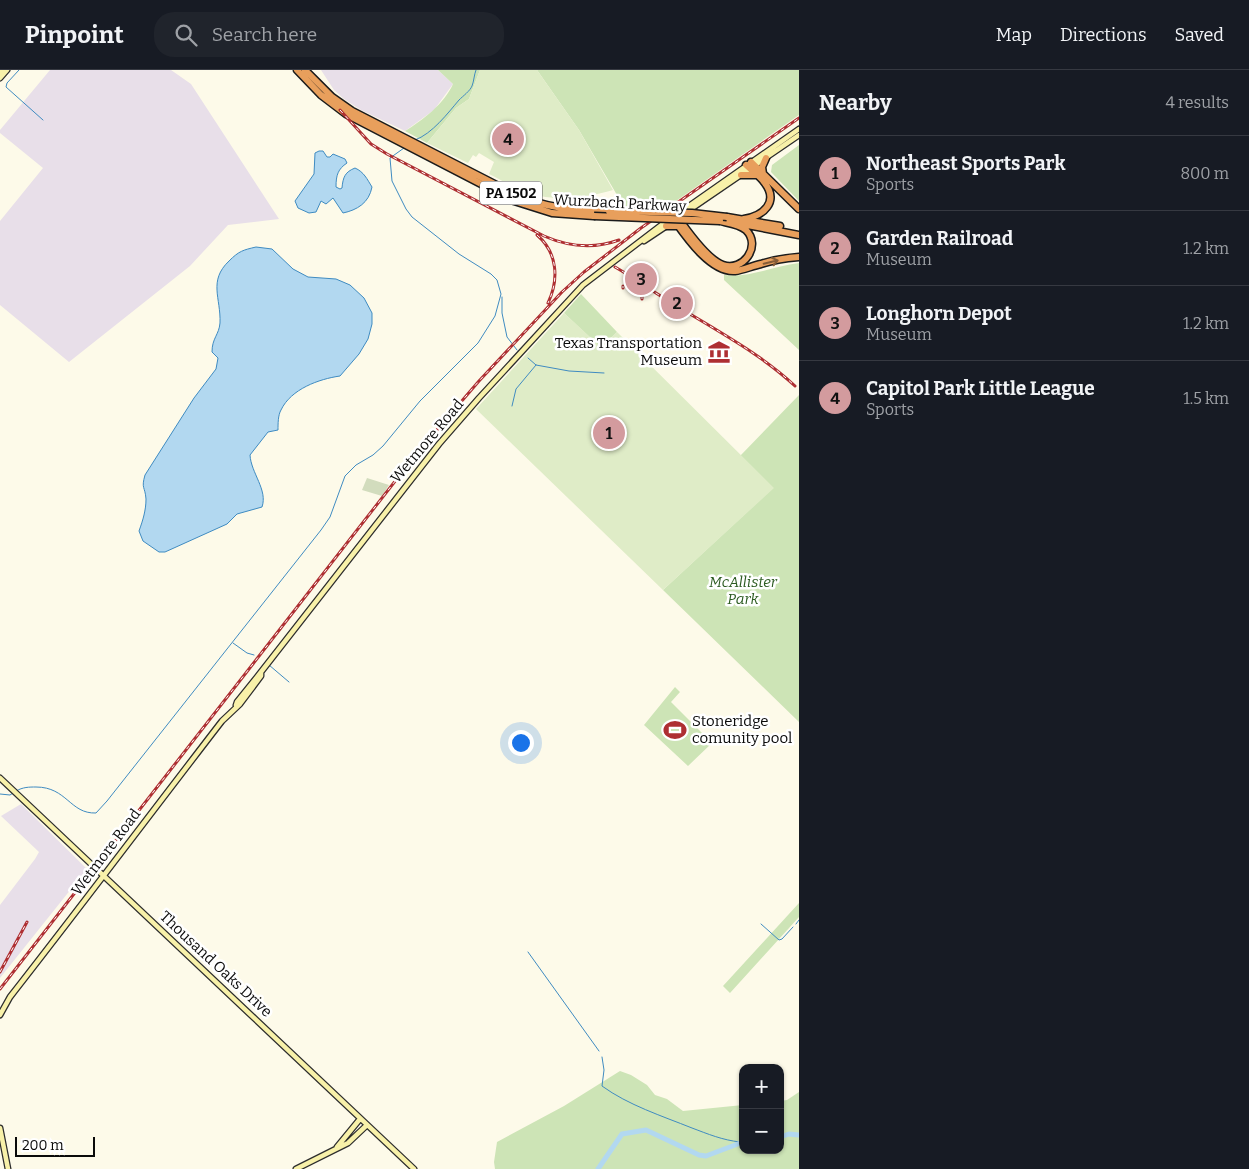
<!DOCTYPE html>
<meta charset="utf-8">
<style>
body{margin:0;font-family:Bitter,serif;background:#20242c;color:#f1f3f6}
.controls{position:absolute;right:15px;bottom:15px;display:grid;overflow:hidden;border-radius:10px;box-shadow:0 1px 4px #0004}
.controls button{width:45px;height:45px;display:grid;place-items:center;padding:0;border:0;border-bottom:1px solid #363941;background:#171b24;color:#f1f3f6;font:25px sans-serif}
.scale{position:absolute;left:15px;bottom:12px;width:80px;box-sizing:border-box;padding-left:5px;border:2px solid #0a0a0a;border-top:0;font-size:14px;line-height:18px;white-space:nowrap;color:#0a0a0a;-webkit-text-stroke:4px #fff;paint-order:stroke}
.you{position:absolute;left:520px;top:672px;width:18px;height:18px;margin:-12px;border:4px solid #fff;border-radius:50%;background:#1a73e8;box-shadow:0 0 0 8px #1a73e833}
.badge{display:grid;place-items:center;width:32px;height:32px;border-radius:50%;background:#d39b9e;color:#111;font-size:16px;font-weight:700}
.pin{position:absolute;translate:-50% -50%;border:2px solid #fff;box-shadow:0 1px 5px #0006}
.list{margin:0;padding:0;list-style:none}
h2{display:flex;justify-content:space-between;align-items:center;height:65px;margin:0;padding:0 20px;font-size:21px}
h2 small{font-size:16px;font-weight:400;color:#9ea1a6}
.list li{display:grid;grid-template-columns:32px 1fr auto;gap:15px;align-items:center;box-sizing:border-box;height:75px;padding:0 20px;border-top:1px solid #363941}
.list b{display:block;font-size:19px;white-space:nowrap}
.list p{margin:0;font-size:16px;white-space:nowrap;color:#9ea1a6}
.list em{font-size:16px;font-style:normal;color:#9ea1a6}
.icon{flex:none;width:28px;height:28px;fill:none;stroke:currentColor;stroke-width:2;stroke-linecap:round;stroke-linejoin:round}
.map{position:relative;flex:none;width:799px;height:1099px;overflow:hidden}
header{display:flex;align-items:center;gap:30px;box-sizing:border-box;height:70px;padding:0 25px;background:#171b24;border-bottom:1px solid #363941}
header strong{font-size:24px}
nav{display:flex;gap:28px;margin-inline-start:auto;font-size:18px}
.search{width:350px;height:45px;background:#20242c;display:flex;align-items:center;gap:12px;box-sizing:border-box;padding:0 18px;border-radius:20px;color:#9ea1a6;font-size:19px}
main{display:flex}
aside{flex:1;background:#171b24}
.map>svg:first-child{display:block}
.industrial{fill:#e8dfe9}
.green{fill:#cde4b6}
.cemetery{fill:#d2dcbd}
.pitch{fill:#dfecc7}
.water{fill:#b2d8f0;stroke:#3f8bc1}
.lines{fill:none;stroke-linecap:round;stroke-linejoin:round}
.stream{stroke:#3f8bc1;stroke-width:1}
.river{stroke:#b2d8f0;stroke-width:5}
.secondary-casing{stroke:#2c2c2c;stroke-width:7}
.highway-casing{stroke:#1b1b1b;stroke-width:9}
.secondary{stroke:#f8f1a9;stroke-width:4.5}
.highway{stroke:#e89f5c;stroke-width:6}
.rail-casing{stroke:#ae2f32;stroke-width:3}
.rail{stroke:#fff;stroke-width:1;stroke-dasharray:4;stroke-linecap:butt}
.highway-bridge-casing{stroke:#1b1b1b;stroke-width:9;stroke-linecap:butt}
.highway-bridge{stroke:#e89f5c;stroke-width:6}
.oneway{stroke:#845c37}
.labels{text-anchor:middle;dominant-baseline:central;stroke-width:5;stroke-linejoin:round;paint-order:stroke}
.shield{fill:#fff;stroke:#545454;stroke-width:1}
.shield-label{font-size:14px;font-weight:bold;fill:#0a0a0a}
.street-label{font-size:15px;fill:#0a0a0a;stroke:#fff}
.poi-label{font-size:15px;fill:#0a0a0a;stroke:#fff;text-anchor:end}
.park-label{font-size:15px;font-style:italic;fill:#2c5b21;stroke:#fff}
</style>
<header>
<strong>Pinpoint</strong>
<div class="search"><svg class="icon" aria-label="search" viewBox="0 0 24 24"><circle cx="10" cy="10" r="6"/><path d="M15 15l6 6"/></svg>Search here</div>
<nav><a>Map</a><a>Directions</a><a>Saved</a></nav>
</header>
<main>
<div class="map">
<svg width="799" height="1099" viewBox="0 0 799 1099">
<rect width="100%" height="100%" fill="#fdfae9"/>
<path class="industrial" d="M 50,0 L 171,0 L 191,14 L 279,149 L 228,155 L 190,196 L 69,292 L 0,235 L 0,151 L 43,98 L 0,63 L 0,60 Z
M 321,0 L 438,0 L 453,14 L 434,40 L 405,61 L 361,40 L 344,29 L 334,20 Z
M 21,734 L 87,799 L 0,908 L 0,835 L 35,789 L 39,782 L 1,746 Z"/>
<path class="green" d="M 438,0 L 480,0 L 469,29 L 456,38 L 427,73 L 405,61 C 423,50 444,34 453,14 Z
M 537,0 L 799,0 L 799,45 L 666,138 L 624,137 L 579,60 Z
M 799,75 L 799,131 L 771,102 L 772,95 Z
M 799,193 L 799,280 L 724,210 L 724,205 C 749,208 774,196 799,193 Z
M 581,224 L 617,262 L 601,278 L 564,243 Z
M 799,325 L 799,652 L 663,520 L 773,418 L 740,386 Z
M 675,617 L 680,622 L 671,632 L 712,673 L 688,696 L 644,655 Z
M 799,833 L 799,847 L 730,923 L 723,916 Z
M 620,1001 L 631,1005 L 647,1015 L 655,1025 L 667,1029 L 683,1041 L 743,1035 L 743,1080 L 780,1080 L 780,1031 L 787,1030 L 799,1022 L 799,1099 L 495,1099 L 494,1092 L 497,1072 L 564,1036 Z"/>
<path class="cemetery" d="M 367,408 L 389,415 L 382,426 L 362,420 Z"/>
<path class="pitch" d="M 480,0 L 537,0 L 579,60 L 613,120 C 585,128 557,132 528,123 C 514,118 501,110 489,104 L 494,92 L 479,83 L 476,87 L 473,85 L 468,93 L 427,73 L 456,38 L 469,29 Z
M 564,243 L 601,277 L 617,262 L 774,418 L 663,520 L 476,339 Z"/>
<path class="water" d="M 319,81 L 323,81 L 327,87 L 330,87 L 333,84 L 345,89 L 347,93 C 338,99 336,105 336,117 L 340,119 L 342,118 C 343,107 345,102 355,98 C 364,102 367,109 372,117 C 369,133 357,140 343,143 L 333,128 L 326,134 L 321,131 L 316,142 L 309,143 L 298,138 L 295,131 L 314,104 L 315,83 Z
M 256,177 L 272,179 L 293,199 L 308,207 L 336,209 L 350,215 L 364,228 L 372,243 L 372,254 L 368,269 L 359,284 L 340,306 C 319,309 291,319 281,340 C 278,345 278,354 278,360 L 268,362 L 250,385 C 251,403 268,420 262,437 L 237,444 L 227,454 L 165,482 L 159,482 L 143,471 L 139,461 C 143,450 146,440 146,429 C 145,416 141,419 145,405 L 194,328 L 216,299 L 218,288 L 212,282 C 212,268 219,265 220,253 C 221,228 208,211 229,191 C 239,181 243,180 256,177 Z"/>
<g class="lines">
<path class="stream" d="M 19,0 L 7,13 L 6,17 L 43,50
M 415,70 C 432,64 448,43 459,30 C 463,26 470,21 472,16 C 474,11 474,5 476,0
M 502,227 L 502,243 L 507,267 L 517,280
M 528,288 L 536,295 L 569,301 L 604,303
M 512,336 L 516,319 L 536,295
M 233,573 L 247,583 L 254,585
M 269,595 L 289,612
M 16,721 C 23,717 29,717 36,717 C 67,717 70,744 96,743 L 107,731 L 321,460 L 330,447 L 345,406 L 356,395 L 373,385 L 383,376 L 420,331 L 478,273 L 495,246 L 501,224 L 497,210 L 491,204 L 459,184 L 412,147 L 406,139 L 392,111 L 390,88 L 404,78
M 0,724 L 10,725 L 13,723
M 761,854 L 779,870 L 782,869 L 793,857
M 796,854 L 799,850
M 528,882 L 599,981
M 602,987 L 604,1000 L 602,1016 C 628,1035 662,1046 692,1058 C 708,1064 722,1070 740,1072"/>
<path class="river" d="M 780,1067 L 789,1064 L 799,1065
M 598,1099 L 622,1064 L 646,1060 L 699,1085 L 706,1086 L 743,1072"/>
<defs>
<path id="secondary" d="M 0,2 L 2,0
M 0,8 L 7,0
M 679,143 L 799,59
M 685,143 L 799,65
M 644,171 L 677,149
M 236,635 L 237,632 L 261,602 L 439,374 L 479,328 L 583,215 L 668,150
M 0,708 L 414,1099
M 0,945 L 10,927 C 82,835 151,743 222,651 L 240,634 L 261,606 L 261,602
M 0,1058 L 8,1099
M 337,1077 L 360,1049
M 296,1099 L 348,1073 L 367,1055"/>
<path id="highway" d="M 297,0 L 321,25 L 346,44 L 514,131 L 552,143 L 594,146
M 305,0 L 332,27 L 352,41 L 514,124 C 545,138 576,141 609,141
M 751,92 L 799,139
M 763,104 L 762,97 L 766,88
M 741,105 L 756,105
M 676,145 C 685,158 708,190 723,195 C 743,202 762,176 746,160 C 739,154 728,153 720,151
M 672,147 C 685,165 710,203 735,201 C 743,200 752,196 761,194 C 773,190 786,188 799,187
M 727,147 L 780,156
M 744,149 C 763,146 780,132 764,112 C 760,106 752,101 746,95
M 737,153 L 799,165
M 666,156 L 678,156"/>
</defs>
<use href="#secondary" class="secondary-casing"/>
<use href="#highway" class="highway-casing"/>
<use href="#secondary" class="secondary"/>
<use href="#highway" class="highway"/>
<defs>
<path id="rail" d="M 340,40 L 371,74 L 387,84 L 544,166 C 569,177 594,179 619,170
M 537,165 C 558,183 559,210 548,233
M 615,197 C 636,209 656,224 677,236 C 717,261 761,284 795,316
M 623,216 L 623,218
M 642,229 L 642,226
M 0,902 L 27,852
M 0,919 L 417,383 L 479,311 L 562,222 L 584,202 L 641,158 L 799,48"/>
</defs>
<use href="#rail" class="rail-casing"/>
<use href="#rail" class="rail"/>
<defs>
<path id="highway-bridge" d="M 609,141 L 692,143 L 727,147
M 594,146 L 720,151"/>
</defs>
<use href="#highway-bridge" class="highway-bridge-casing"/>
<use href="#highway-bridge" class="highway-bridge"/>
</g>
<defs><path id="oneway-shaft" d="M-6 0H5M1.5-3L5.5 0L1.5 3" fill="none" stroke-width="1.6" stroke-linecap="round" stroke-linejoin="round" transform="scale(1.25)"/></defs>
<use class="oneway" href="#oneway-shaft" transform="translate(771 192) rotate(-13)"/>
<defs>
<symbol id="museum-bare" viewBox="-9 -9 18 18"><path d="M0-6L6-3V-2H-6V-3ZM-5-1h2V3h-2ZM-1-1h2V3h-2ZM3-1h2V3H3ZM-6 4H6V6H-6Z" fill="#ae2f32" stroke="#fff" stroke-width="2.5" paint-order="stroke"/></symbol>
<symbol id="stadium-bare" viewBox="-9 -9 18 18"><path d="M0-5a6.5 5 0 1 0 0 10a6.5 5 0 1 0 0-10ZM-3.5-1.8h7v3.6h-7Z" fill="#ae2f32" stroke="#fff" stroke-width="2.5" paint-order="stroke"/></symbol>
</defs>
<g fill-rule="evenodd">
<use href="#museum-bare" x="703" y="266" width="32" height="32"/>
<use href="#stadium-bare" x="659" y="644" width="32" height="32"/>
</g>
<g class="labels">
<rect class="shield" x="480" y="111.5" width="62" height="23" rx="4"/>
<g class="shield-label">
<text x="511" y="123">PA 1502</text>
</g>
<g class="street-label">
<text transform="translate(620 133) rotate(3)">Wurzbach Parkway</text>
<text transform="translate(427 371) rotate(-50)">Wetmore Road</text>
<text transform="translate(106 782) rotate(-53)">Wetmore Road</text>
<text transform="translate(216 894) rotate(43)">Thousand Oaks Drive</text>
</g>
<g class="poi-label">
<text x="702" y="273">Texas Transportation<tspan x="702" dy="17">Museum</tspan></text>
<text x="692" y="651" text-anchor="start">Stoneridge<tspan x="692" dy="17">comunity pool</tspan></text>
</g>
<g class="park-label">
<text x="743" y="512">McAllister<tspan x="743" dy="17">Park</tspan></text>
</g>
</g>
</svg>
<div class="controls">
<button>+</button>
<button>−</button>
</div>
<div class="scale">200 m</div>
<div class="you"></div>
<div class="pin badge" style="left:609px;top:363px">1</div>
<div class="pin badge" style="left:677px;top:233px">2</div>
<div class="pin badge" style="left:641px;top:209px">3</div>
<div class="pin badge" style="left:508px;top:69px">4</div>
</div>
<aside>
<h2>Nearby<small>4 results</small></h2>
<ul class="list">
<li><span class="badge">1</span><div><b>Northeast Sports Park</b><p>Sports</p></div><em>800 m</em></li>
<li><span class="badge">2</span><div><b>Garden Railroad</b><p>Museum</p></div><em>1.2 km</em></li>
<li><span class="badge">3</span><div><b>Longhorn Depot</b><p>Museum</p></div><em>1.2 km</em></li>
<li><span class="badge">4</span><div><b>Capitol Park Little League</b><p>Sports</p></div><em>1.5 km</em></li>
</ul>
</aside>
</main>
